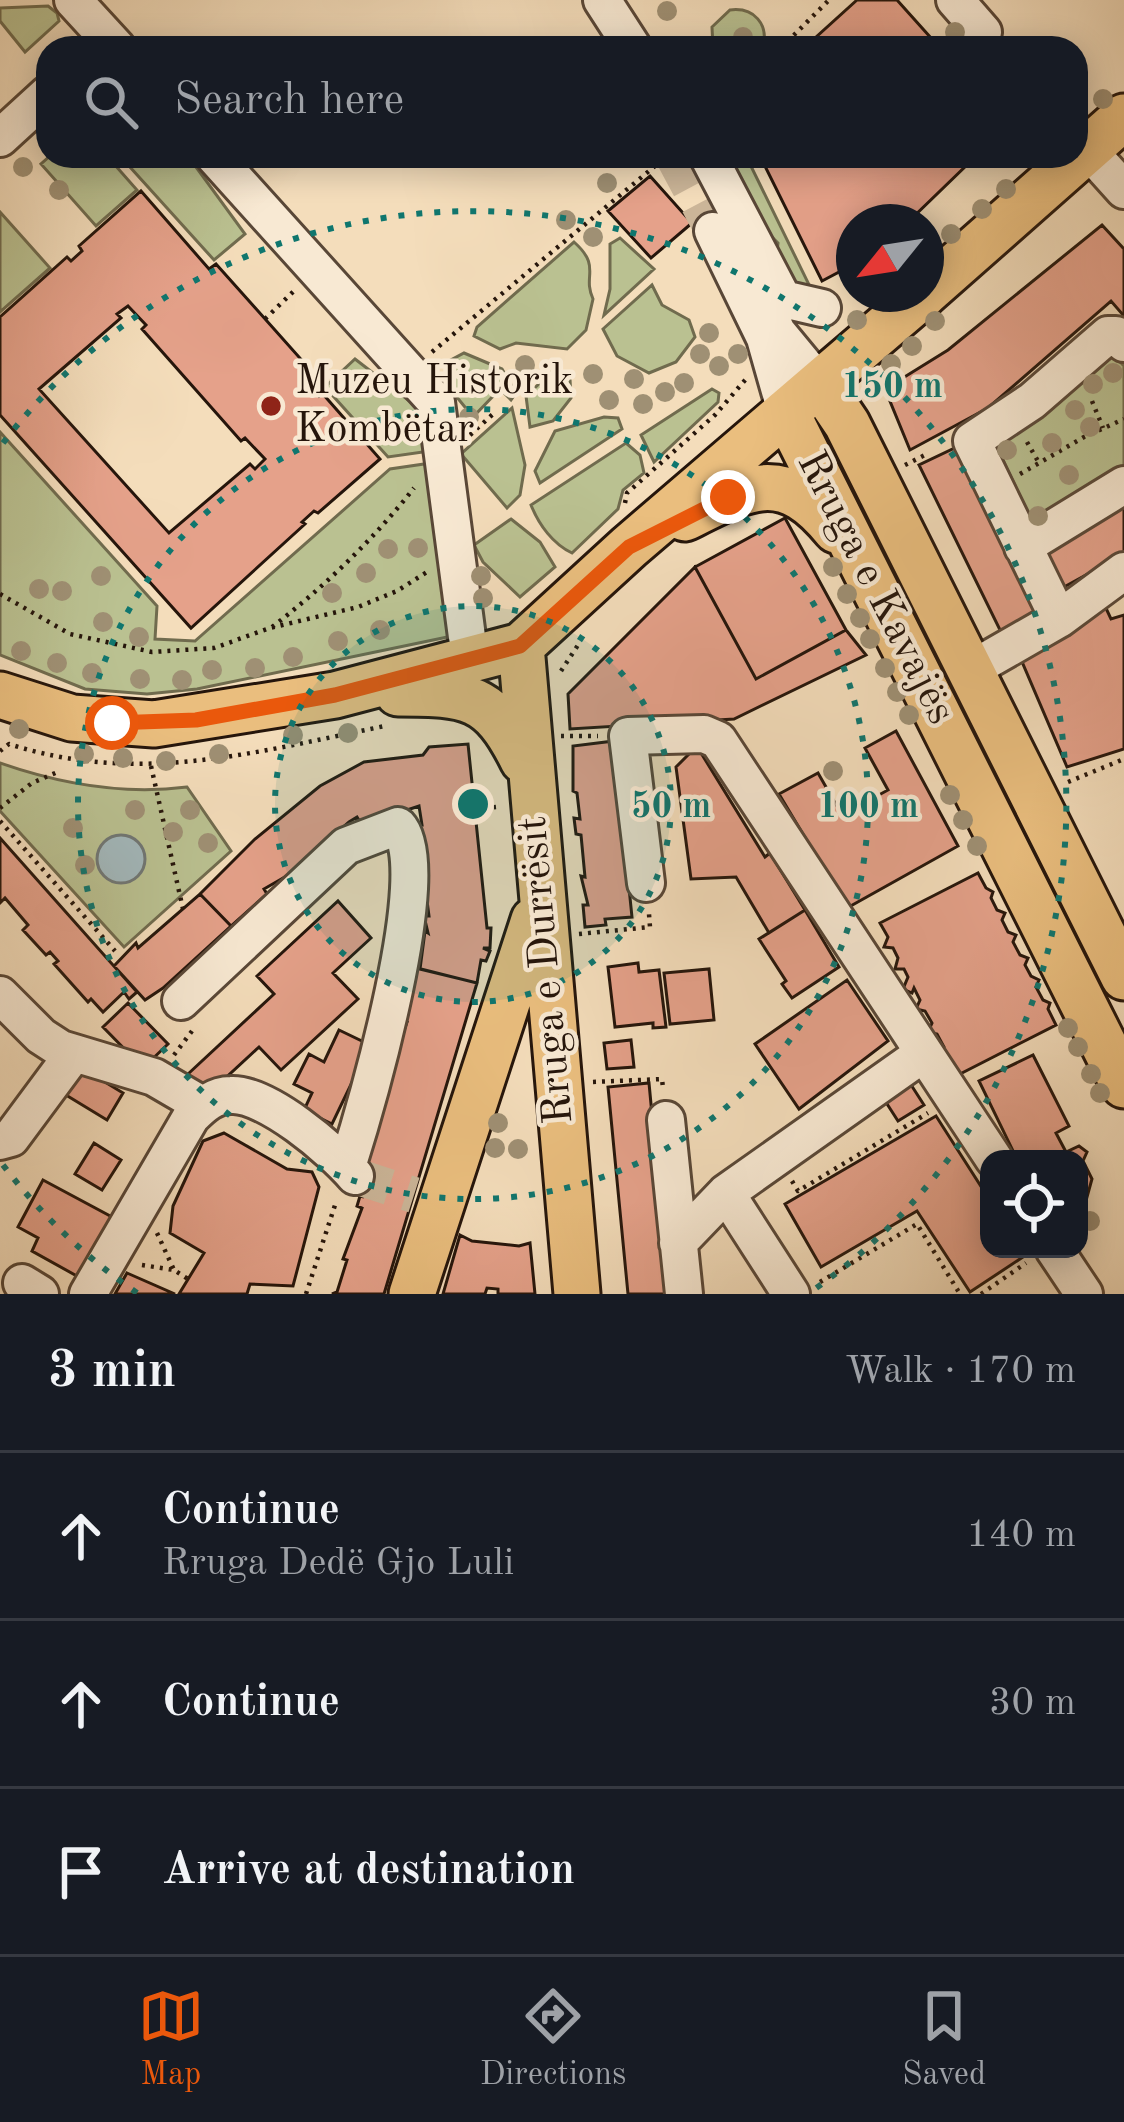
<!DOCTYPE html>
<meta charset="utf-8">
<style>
body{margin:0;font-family:"Old Standard TT",serif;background:#242831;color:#f1f3f6}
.controls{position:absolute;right:36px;bottom:36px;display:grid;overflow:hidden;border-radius:24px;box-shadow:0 6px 30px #0003}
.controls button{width:108px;height:108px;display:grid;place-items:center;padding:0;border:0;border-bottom:3px solid #363941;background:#171b24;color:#f1f3f6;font:60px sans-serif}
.compass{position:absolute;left:836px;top:204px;width:108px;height:108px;border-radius:50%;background:#171b24;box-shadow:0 6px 30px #0003;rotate:240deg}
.stop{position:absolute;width:36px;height:36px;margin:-27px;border:9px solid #ea580c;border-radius:50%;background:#fff}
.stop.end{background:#ea580c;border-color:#fff;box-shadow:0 3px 12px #0008}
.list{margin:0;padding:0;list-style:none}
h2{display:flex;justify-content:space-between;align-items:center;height:156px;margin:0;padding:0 48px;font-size:51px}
h2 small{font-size:39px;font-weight:400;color:#9ea1a6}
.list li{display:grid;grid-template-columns:78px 1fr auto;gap:36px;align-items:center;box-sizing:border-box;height:168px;padding:0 48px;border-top:3px solid #363941}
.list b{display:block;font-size:45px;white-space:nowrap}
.list p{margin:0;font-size:39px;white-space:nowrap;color:#9ea1a6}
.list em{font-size:39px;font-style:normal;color:#9ea1a6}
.icon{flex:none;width:66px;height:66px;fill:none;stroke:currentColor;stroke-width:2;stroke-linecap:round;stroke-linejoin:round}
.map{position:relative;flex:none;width:1124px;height:1294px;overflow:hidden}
.search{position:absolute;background:#171b24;box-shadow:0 6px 30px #0003;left:36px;right:36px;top:36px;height:132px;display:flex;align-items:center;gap:30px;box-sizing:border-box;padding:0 42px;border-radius:36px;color:#9ea1a6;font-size:45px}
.sheet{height:660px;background:#171b24}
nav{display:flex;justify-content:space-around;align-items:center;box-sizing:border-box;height:168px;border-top:3px solid #363941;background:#171b24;font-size:33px;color:#9ea1a6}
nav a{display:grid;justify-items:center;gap:6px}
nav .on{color:#ea580c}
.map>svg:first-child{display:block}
.green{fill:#bac191;stroke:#706b4e;stroke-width:3}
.water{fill:#a2b8bc;stroke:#707775;stroke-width:3}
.building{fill:#e5a18a;stroke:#25150b;stroke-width:3;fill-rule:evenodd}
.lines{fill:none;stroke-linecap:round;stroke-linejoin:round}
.minor-tunnel{stroke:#cbb598;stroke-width:36;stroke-dasharray:36 18;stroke-linecap:butt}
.minor-casing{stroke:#594737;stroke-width:42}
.major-casing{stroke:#25150b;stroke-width:51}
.path{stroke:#25150b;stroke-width:4.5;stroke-dasharray:3 6;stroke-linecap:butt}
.minor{stroke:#f8e9d3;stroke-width:36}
.major{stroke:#eabe7e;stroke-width:45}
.tree{fill:#9f9074}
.route{stroke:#ea580c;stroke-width:15}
.ring{fill:none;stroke:#0f766e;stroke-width:6;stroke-dasharray:6 12}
.poi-dot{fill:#8f2418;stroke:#f8e9d3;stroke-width:4.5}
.labels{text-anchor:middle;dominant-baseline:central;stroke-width:9;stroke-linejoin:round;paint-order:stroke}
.poi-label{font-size:42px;fill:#25150b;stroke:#f8e9d3;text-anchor:start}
.street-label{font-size:42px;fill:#25150b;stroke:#f8e9d3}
.centre{fill:#0f766e;stroke:#f8e9d3;stroke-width:6}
.ring-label{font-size:36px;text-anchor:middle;font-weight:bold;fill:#0f766e;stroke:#f8e9d3;stroke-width:9;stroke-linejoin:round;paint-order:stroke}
</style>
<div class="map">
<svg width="1124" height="1294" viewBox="0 0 1124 1294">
<rect width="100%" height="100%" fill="#f4ddbb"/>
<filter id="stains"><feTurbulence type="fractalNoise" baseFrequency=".00167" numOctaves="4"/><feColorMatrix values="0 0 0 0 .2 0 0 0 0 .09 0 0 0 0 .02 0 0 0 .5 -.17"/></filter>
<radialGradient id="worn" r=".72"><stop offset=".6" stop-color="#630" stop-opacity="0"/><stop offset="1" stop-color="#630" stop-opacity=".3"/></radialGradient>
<path class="green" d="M 48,6 L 57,13 L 59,21 L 25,52 L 0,21 L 0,8 Z
M 730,10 C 754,7 769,24 763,48 L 713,48 L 712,27 Z
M 50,156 L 107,156 L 137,190 L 96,226 L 41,164 Z
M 120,156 L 188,156 L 245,234 L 214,260 Z
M 734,156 L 747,158 L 816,299 L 788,280 L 787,266 L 777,252 L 778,243 L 762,227 L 729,163 Z
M 0,212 L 50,268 L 0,312 Z
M 620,238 L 654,269 L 604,315 L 610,289 L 610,244 Z
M 574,242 C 602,267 582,275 593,299 L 586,330 L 567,349 L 516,343 L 500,349 L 474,336 L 477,327 Z
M 652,285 L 662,305 L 689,320 L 695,337 L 676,362 L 649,373 L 617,356 L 603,329 Z
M 1107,348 L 1124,366 L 1124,469 L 1033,524 L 994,441 Z
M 464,353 L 502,369 L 516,393 L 511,400 L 500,389 L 473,417 L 447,385 L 449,361 Z
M 355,359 L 425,413 L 430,451 L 388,457 L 325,387 Z
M 555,369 L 570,379 L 571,398 L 553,421 L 530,427 L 526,396 Z
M 712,389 L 719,393 L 718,402 L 654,462 L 641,435 Z
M 512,408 L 525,465 L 520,495 L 507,508 L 461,454 Z
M 604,417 L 618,418 L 622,429 L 540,483 L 535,471 L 555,431 Z
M 0,432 L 157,606 L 155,639 L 195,641 L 390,469 L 431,463 L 457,635 L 197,689 L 147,694 L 85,689 L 0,655 Z
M 626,443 L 640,455 L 644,473 L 623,490 L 618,509 L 572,553 C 553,544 539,525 531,505 Z
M 511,519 L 540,542 L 555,567 L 520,597 L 483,562 L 474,545 Z
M 0,763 C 60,784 124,795 187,787 L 231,851 L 124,947 L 0,811 Z"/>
<path class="water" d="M97 859a24 24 0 1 1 48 0a24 24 0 1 1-48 0Z"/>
<path class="building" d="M 857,0 L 897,0 L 940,48 L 804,48 Z
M 760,156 L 982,156 L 968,164 L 908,222 L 854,222 L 854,264 L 822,281 Z
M 650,176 L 692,223 L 651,258 L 608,211 Z
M 141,191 L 209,269 L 216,264 L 315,375 L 307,382 L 319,396 L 322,393 L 380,459 L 318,513 L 314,511 L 302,522 L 305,524 L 191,628 L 0,415 L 0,317 L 67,257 L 71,261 L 82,251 L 79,246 ZM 128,306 L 146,325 L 142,329 L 241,441 L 245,438 L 265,459 L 255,469 L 250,464 L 169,533 L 39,389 L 121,318 L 117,314 Z
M 1102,225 L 1124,249 L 1124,316 L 1111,301 L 988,408 L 910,450 L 885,389 L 948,350 Z
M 961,445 L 1044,614 L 1002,634 L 919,465 Z
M 1124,505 L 1124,554 L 1064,587 L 1046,550 Z
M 785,518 L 846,630 L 756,679 L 695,567 Z
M 695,567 L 756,679 L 846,630 L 866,655 L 734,719 L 570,729 L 568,694 Z
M 1104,604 L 1111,619 L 1124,615 L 1124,749 L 1067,767 L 1020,657 Z
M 896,731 L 958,846 L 847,908 L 779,794 L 818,773 L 842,815 L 888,790 L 865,748 Z
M 614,741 L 632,917 L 605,919 L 606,925 L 585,927 L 583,905 L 588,905 L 581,876 L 585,877 L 581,835 L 576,834 L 574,818 L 580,819 L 577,793 L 573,791 L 573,746 Z
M 468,744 L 487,928 L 491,928 L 490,948 L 483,948 L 490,951 L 486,961 L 481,960 L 477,983 L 420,969 L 425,931 L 428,933 L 424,916 L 429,916 L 417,825 L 422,825 L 419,806 L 362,825 L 357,817 L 349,822 L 290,874 L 264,889 L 267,894 L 231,926 L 200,894 L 255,839 L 320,786 L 364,762 L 423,755 L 429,747 Z
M 691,752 L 701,753 L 765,857 L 770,853 L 805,910 L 769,933 L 736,877 L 691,879 L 676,767 Z
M 0,838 L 137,992 L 129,999 L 124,992 L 103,1012 L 91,999 L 88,1002 L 54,964 L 58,961 L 50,952 L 46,955 L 23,930 L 28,925 L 5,898 L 0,903 Z
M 978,873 L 986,888 L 993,892 L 991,898 L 997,910 L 1005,913 L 1002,920 L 1008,932 L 1016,935 L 1013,942 L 1020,955 L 1028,958 L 1025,965 L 1031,976 L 1039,980 L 1036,987 L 1043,1000 L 1050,1003 L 1048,1009 L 1056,1025 L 958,1075 L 949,1057 L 940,1055 L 944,1047 L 937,1034 L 928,1032 L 932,1023 L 925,1011 L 916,1009 L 920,1000 L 914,988 L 912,993 L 903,989 L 908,977 L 904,969 L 895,969 L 898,958 L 893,948 L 884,947 L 888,937 L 880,923 Z
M 200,894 L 231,926 L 163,988 L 145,1000 L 114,966 L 136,943 L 138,948 Z
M 338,901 L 371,938 L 333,973 L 358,999 L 281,1070 L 259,1047 L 207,1095 L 188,1074 L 274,994 L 257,976 Z
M 805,910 L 839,967 L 792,998 L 782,984 L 786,981 L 759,939 Z
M 638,963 L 639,972 L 659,970 L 666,1027 L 653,1028 L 653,1023 L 615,1027 L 608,967 Z
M 409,966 L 477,983 L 384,1294 L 332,1294 L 337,1292 L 347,1260 L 343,1259 L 362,1208 L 357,1206 L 360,1196 L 364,1197 L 348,1192 L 407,1022 L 395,1019 Z
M 709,969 L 714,1020 L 670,1024 L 664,973 Z
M 847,980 L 888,1041 L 799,1109 L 755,1044 Z
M 128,1003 L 168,1044 L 143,1068 L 103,1027 Z
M 339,1030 L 370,1045 L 332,1124 L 304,1110 L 312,1093 L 294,1084 L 309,1054 L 324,1062 Z
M 631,1040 L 634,1067 L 607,1069 L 604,1043 Z
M 1033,1055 L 1069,1126 L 1056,1133 L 1066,1152 L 1079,1146 L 1087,1152 L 1083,1161 L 1092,1179 L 1079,1226 L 1079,1159 L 1017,1159 L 979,1081 Z
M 77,1065 L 123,1093 L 107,1120 L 61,1092 Z
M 906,1077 L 924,1105 L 898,1121 L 880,1093 Z
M 649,1083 L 669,1294 L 628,1294 L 608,1087 Z
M 936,1116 L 989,1199 L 989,1249 L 1021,1249 L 1026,1255 L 970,1292 L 917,1211 L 821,1267 L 785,1204 Z
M 224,1133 L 287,1169 L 312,1172 L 319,1187 L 293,1286 L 250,1284 L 247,1294 L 179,1294 L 204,1253 L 170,1233 L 173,1206 L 203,1141 Z
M 94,1143 L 121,1160 L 102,1190 L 75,1174 Z
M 43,1180 L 112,1217 L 103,1247 L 84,1280 L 32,1251 L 38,1238 L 18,1227 Z
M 460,1235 L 472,1241 L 519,1246 L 530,1243 L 535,1294 L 498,1294 L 498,1289 L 487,1288 L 485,1294 L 443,1294 Z
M 127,1273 L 175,1294 L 115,1294 Z"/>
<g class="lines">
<path class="minor-tunnel" d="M 673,156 L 713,231
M 355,1176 L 414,1195"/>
<defs>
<path id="minor" d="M 73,0 L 117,48
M 602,0 L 633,48
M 955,0 L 983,32
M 0,138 L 48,94
M 1088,150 L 1124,190
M 214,156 L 436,402 L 467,637
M 708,156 L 783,299 L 822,308
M 713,231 L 765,338 L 786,412
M 769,315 L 777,332 L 820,384
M 1023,547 L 1124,485
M 1059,619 L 972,441 L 1032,401 L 1108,335 L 1116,335 L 1124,343
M 970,670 L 1059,619 L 1124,571
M 646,883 L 628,736 L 704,734 L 718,740 L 994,1159
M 0,995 L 41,1036 L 61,1049 L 154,1077 L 202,1105
M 181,1001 L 346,846 L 398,826 C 437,867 365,1110 347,1167
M 666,1120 L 684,1294
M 0,1141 L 11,1138 L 74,1053
M 726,1193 L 791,1294
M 678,1243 L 726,1193 L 924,1053
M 1054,1249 L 1084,1294
M 22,1283 L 40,1294
M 88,1294 L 191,1117 C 203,1105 214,1095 231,1095 C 266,1093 333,1150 355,1176"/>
<path id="major" d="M 926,292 L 1124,117
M 820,384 L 847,424 L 1124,977
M 786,412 L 1124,1085
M 685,518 C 749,486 783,465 836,530
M 521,646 L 577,1294
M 398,693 C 468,693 491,695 523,760
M 0,695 L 72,718 L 154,724 L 335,695 L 521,646 L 629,547 L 924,294
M 412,1294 L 534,920"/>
</defs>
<use href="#minor" class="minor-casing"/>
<use href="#major" class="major-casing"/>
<path class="path" d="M 781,48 L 829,0
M 265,319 L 295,290
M 432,352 L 667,156
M 1092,401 L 1103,428
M 470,435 L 493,414 L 490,411
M 1027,442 L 1039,463
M 905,465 L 927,454
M 1020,474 L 1084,437 L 1124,419
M 625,503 L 627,493 L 715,415 L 746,379
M 0,594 L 70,634 L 152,652 L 214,648 L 270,628 L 358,607 L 397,591 L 427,572
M 272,627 C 323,588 374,539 414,488
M 561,671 L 578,645
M 561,736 L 598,736
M 0,751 L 9,744 C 139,786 256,752 385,726
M 151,766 L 183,909
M 1068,782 L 1124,759
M 0,808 L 32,783 L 60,771
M 476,809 L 496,807
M 0,821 L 115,951
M 579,934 L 650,927 L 649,914
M 174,1055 L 192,1031
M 593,1082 L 662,1079 L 663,1088
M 792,1181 L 798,1191 L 928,1113
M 157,1233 L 174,1270
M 142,1265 L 174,1270 L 188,1279
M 820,1282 L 917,1224 L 960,1294
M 306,1294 L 336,1202
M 981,1294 L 1026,1263"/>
<use href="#minor" class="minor"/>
<use href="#major" class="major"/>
</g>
<g class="tree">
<circle cx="667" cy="11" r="10"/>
<circle cx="955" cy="32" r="10"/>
<circle cx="743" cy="37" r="10"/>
<circle cx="1103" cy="99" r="10"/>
<circle cx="23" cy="167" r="10"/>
<circle cx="607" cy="183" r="10"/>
<circle cx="1006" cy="189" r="10"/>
<circle cx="59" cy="190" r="10"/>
<circle cx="982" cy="209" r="10"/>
<circle cx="566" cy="220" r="10"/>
<circle cx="951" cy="234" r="10"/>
<circle cx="593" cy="237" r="10"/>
<circle cx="857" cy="320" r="10"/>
<circle cx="935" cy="321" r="10"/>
<circle cx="709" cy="333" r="10"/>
<circle cx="912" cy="346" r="10"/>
<circle cx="700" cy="354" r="10"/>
<circle cx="738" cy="354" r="10"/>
<circle cx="891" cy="364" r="10"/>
<circle cx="525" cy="365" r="10"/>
<circle cx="719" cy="366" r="10"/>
<circle cx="1113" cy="373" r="10"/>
<circle cx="593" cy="374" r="10"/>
<circle cx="634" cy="379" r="10"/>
<circle cx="684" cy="383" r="10"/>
<circle cx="1093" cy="384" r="10"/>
<circle cx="665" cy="392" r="10"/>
<circle cx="609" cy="400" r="10"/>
<circle cx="643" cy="404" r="10"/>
<circle cx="1075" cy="410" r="10"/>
<circle cx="469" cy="417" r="10"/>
<circle cx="1090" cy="427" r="10"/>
<circle cx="1052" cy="443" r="10"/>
<circle cx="1007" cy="450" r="10"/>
<circle cx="1069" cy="475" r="10"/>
<circle cx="1038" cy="516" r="10"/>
<circle cx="418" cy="548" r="10"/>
<circle cx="388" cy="549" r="10"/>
<circle cx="833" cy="567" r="10"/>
<circle cx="366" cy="573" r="10"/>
<circle cx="101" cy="576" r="10"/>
<circle cx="481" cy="576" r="10"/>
<circle cx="39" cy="589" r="10"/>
<circle cx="62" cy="591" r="10"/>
<circle cx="332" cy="593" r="10"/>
<circle cx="847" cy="594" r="10"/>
<circle cx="483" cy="598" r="10"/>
<circle cx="860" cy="618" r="10"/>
<circle cx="103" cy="622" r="10"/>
<circle cx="380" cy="630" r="10"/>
<circle cx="139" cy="637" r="10"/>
<circle cx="870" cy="639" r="10"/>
<circle cx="338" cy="641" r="10"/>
<circle cx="21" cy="651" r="10"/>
<circle cx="293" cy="657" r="10"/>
<circle cx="57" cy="663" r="10"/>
<circle cx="255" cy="668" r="10"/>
<circle cx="885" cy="668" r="10"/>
<circle cx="212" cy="670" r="10"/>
<circle cx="92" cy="673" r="10"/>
<circle cx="140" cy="679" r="10"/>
<circle cx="182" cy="680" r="10"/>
<circle cx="897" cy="692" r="10"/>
<circle cx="909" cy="715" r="10"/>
<circle cx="19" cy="729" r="10"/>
<circle cx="348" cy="733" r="10"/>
<circle cx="293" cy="735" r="10"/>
<circle cx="84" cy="754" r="10"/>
<circle cx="219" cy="754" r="10"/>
<circle cx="123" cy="758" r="10"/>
<circle cx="166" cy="761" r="10"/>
<circle cx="833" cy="771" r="10"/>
<circle cx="950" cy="795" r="10"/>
<circle cx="135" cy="810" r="10"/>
<circle cx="190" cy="810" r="10"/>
<circle cx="963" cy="820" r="10"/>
<circle cx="73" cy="828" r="10"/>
<circle cx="173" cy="832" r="10"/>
<circle cx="208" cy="843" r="10"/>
<circle cx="977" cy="846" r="10"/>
<circle cx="85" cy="865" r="10"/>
<circle cx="1068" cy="1028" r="10"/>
<circle cx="1078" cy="1047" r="10"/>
<circle cx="1091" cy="1074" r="10"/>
<circle cx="1100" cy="1093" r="10"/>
<circle cx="498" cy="1123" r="10"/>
<circle cx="495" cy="1148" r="10"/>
<circle cx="518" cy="1149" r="10"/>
<circle cx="1090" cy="1221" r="10"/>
</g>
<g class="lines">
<path class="route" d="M 112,723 L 196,720 L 335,695 L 520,646 L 629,547 L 728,497"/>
</g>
<circle cx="473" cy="804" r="198" fill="#0f766e" fill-opacity=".12"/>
<g class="ring">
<circle cx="473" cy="804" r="198"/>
<circle cx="473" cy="804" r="395"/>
<path d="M137 1293A593 593 0 0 1 3 1165M3 443A593 593 0 1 1 809 1293"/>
</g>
<circle class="poi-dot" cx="271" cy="406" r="12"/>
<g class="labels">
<g class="poi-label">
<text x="295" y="382">Muzeu Historik<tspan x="295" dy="48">Kombëtar</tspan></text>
</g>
<g class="street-label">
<text transform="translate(875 588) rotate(63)">Rruga e Kavajës</text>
<text transform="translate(547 970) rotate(-95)">Rruga e Durrësit</text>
</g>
</g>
<circle cx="473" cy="804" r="18" class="centre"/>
<g class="ring-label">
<text x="892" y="397">150 m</text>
<text x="671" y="817">50 m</text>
<text x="868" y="817">100 m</text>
</g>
<rect width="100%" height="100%" filter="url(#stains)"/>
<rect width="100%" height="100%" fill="url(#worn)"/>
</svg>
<div class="controls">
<button><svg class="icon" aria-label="locate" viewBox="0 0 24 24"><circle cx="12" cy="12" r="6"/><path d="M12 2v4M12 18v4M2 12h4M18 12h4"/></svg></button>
</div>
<svg class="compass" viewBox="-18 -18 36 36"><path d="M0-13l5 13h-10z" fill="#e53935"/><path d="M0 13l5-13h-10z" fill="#9ea1a6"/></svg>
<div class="stop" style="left:112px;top:723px"></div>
<div class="stop end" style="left:728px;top:497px"></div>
<div class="search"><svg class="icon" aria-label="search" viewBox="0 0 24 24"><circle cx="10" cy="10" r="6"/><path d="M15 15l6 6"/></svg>Search here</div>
</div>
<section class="sheet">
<h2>3 min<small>Walk · 170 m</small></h2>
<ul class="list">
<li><svg class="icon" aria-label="ahead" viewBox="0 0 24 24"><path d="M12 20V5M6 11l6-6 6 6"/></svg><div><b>Continue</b><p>Rruga Dedë Gjo Luli</p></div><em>140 m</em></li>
<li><svg class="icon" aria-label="ahead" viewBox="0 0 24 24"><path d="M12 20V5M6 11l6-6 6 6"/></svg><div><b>Continue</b></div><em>30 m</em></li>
<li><svg class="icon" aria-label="arrive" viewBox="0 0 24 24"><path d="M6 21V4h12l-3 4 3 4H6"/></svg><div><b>Arrive at destination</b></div></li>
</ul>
</section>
<nav>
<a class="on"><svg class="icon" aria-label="map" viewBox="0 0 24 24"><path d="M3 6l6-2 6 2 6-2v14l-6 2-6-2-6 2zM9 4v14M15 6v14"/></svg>Map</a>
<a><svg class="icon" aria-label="directions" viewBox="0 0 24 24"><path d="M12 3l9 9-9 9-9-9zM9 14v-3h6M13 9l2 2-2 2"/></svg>Directions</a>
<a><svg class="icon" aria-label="saved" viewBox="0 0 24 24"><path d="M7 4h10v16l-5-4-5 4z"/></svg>Saved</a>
</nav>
